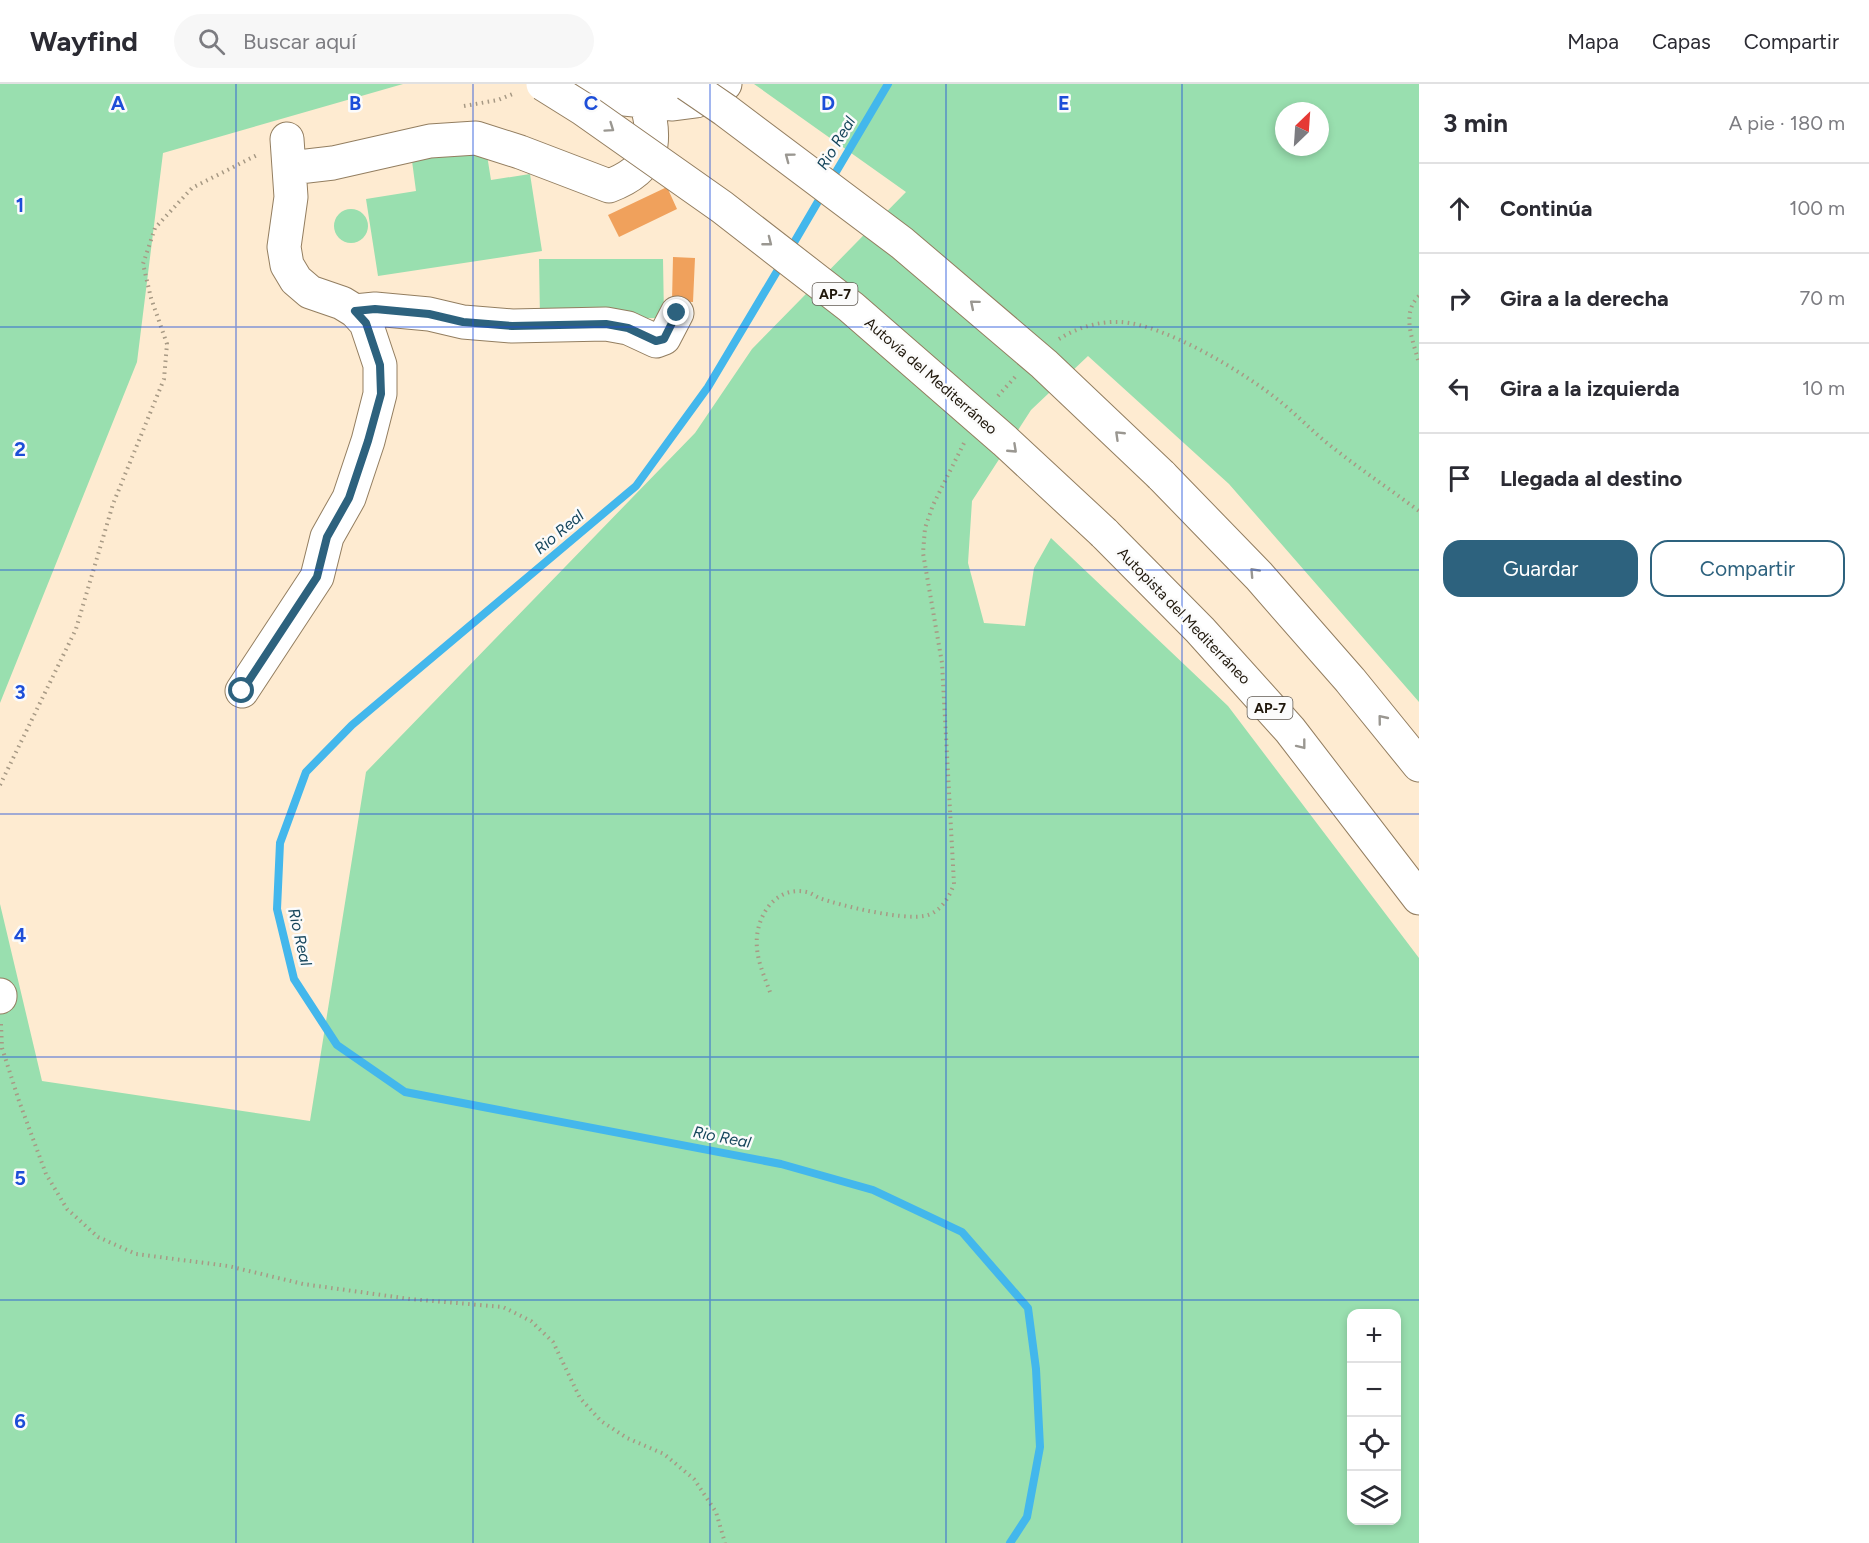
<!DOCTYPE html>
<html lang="es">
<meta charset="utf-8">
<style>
body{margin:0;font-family:Figtree,sans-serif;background:#f7f7f7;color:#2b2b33}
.controls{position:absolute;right:18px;bottom:18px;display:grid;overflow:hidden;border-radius:12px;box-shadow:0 3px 9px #0003}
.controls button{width:54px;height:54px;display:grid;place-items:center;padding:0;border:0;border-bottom:2px solid #e1e1e2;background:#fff;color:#2b2b33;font:30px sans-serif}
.compass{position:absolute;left:1275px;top:18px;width:54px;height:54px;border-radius:50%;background:#fff;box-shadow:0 3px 9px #0003;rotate:25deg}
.stop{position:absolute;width:18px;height:18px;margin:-14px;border:4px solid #2d627e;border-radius:50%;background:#fff}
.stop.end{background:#2d627e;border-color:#fff;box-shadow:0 2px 6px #0008}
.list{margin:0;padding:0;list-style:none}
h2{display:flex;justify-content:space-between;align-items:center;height:78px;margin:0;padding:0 24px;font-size:26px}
h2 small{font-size:20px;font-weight:400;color:#7c7c81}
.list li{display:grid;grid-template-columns:39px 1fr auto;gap:18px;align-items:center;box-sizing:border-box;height:90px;padding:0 24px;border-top:2px solid #e1e1e2}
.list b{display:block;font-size:22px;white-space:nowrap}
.list em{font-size:20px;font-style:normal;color:#7c7c81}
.actions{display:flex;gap:12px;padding:18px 24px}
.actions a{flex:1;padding:14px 0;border:2px solid #2d627e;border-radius:18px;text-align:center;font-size:21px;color:#2d627e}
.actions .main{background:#2d627e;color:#fff}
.icon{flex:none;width:33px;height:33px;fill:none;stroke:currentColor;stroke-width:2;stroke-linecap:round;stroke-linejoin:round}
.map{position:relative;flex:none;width:1419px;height:1459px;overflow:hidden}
header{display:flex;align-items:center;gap:36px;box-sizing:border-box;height:84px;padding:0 30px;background:#fff;border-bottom:2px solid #e1e1e2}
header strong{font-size:28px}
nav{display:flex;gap:33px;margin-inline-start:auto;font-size:21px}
.search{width:420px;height:54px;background:#f7f7f7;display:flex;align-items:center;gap:15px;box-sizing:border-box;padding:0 21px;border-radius:33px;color:#7c7c81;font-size:22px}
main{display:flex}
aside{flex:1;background:#fff}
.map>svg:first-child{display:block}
.green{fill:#99dfaf;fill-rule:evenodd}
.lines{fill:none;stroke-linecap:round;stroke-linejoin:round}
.stream{stroke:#43b7ec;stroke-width:8}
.building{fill:#f0a15c}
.minor-casing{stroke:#937e60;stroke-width:35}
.highway-casing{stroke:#937e60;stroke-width:35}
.path{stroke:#a79984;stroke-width:4;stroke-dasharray:1.5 4.5;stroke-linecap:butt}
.minor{stroke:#fff;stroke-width:33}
.highway{stroke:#fff;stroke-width:33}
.highway-bridge-casing{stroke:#937e60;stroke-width:35;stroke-linecap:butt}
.highway-bridge{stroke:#fff;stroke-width:33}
.oneway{stroke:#9a9791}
.route{stroke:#2d627e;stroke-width:8}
.grid{fill:none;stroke:#1d4ed8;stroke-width:1.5;stroke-opacity:0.55}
.labels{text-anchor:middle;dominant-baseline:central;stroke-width:5;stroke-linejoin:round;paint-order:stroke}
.shield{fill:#fbfbfb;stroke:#615b53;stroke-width:1.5}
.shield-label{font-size:14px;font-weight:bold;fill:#1f170b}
.street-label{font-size:15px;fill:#1f170b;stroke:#fbfbfb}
.water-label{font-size:16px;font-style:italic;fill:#16465c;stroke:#fbfbfb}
.grid-label{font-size:20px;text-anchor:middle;font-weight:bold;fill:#1d4ed8;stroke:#fbfbfb;stroke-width:5;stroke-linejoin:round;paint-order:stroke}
</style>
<header>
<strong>Wayfind</strong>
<div class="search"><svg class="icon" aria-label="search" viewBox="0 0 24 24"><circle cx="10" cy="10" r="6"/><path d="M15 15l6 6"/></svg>Buscar aquí</div>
<nav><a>Mapa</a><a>Capas</a><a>Compartir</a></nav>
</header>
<main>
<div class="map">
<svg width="1419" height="1459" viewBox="0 0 1419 1459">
<rect width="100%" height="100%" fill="#feebd1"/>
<path class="green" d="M 0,0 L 403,0 L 163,69 L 137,278 L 0,619 Z
M 754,0 L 1419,0 L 1419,618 L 1229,400 L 1088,272 L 1031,326 L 972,417 L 968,479 L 984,539 L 1025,542 L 1034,484 L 1051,454 L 1228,622 L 1419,874 L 1419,1459 L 0,1459 L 0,820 L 42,997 L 310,1037 L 366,688 L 695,349 L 752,265 L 906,108 ZM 1284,27 L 1320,27 L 1320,63 L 1284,63 ZM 1352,1230 L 1396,1230 L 1396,1436 L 1352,1436 Z
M 486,65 L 491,96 L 530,90 L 542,167 L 378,192 L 366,115 L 416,107 L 412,77 Z
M334 142a17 17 0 1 1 34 0a17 17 0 1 1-34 0Z
M 539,175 L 663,175 L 664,234 L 540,235 Z"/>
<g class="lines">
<path class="stream" d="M 830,98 L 888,0
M 789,167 L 823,109
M 782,179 L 708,303 L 636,402 L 352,641 L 306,688 L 280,759 L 277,825 L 294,895 L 337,961 L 405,1008 L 781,1080 L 873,1106 L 962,1148 L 1028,1224 L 1036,1285 L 1040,1363 L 1027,1433 L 1010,1459"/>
</g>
<path class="building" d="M 667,103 L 677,125 L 619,153 L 608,131 Z
M 673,173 L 695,174 L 693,218 L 672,217 Z"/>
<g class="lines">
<defs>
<path id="minor" d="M 573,0 L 605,13 L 673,20 L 696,17 L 717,7 L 725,0
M 290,84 L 333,79 L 430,57 L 476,54 L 520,68 L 609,102 C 654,85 658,60 646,17 L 662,0
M 355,227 L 375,225 L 429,230 L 463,238 L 512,242 L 606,240 L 628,244 L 656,257 L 664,254 L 677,229
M 242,607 L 317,493 L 327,453 L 349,414 L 368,357 L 380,310 L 380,281 L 366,239 L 355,227 L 342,219 L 310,208 L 296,196 L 287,181 L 284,163 L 291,113 L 287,55
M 0,911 L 0,913"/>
<path id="highway" d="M 1161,391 L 1259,492 L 1350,596 L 1419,681
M 1104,449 L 1200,546 L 1290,646 L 1419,814"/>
</defs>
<use href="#minor" class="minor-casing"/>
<use href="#highway" class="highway-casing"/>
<path class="path" d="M 464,22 L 498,16 L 515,9
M 1419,212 C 1400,230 1414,258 1419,280
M 1059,255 C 1076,244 1099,237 1120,238 C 1165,240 1247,290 1282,319 C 1298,332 1311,346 1327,359 C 1357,383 1388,404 1419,427
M 998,312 L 1015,293
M 0,701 L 76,545 L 113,420 L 164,295 L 167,260 L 151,214 L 143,180 L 155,144 L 192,104 L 259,70
M 770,908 C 765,894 758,879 757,864 C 754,835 774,801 807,808 C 811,809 815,812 819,814 C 842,822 901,836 924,832 C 940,829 949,814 954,800 L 942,579 L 923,469 L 925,444 L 933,421 L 964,359
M 1,940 L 2,964 L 19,1017 L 46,1090 L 67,1125 L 98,1153 L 136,1170 L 228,1182 L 303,1200 L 410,1215 L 503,1223 L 531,1237 L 553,1258 L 580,1314 L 601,1337 L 627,1354 L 664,1370 L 694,1395 L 716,1428 L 725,1459"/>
<use href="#minor" class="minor"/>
<use href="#highway" class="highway"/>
<defs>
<path id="highway-bridge" d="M 543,0 L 583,25 L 722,123 L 851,223 L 1005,357 L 1104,449
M 687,0 L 725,26 L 902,159 L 1044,280 L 1161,391"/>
</defs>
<use href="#highway-bridge" class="highway-bridge-casing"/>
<use href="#highway-bridge" class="highway-bridge"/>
</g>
<defs><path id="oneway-chevron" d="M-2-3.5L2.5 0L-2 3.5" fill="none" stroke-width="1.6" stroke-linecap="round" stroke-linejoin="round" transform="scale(1.5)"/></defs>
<g class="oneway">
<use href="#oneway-chevron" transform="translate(610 44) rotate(35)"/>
<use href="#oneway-chevron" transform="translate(789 73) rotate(-143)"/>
<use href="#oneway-chevron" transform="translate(768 158) rotate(38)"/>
<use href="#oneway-chevron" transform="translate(974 220) rotate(-140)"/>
<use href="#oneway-chevron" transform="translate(1119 351) rotate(-136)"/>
<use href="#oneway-chevron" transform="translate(1013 365) rotate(43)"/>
<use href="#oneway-chevron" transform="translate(1254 488) rotate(-133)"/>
<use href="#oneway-chevron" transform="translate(1382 635) rotate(-129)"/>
<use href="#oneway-chevron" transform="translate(1302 661) rotate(52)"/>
</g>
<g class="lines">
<path class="route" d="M 242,607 L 317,493 L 327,453 L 349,414 L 368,357 L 381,310 L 380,281 L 366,239 L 355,227 L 375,225 L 429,230 L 463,238 L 512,242 L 606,240 L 628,244 L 656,257 L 664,255 L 677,229"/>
</g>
<path class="grid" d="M 236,0 L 236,1459M 473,0 L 473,1459M 710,0 L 710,1459M 946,0 L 946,1459M 1182,0 L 1182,1459M 0,243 L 1419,243M 0,486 L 1419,486M 0,730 L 1419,730M 0,973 L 1419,973M 0,1216 L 1419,1216"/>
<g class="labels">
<g class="shield">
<rect x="812.5" y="199" width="45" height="22" rx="4.5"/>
<rect x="1247.5" y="613" width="45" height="22" rx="4.5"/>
</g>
<g class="shield-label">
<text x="835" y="210">AP-7</text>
<text x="1270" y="624">AP-7</text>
</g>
<g class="street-label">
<text transform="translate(931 292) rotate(41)">Autovía del Mediterráneo</text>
<text transform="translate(1184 532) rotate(46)">Autopista del Mediterráneo</text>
</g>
<g class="water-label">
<text transform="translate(836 59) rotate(-59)">Rio Real</text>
<text transform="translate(559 448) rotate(-40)">Rio Real</text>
<text transform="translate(300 853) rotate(77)">Rio Real</text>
<text transform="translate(722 1053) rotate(11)">Rio Real</text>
</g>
</g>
<g class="grid-label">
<text x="118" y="26">A</text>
<text x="355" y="26">B</text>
<text x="591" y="26">C</text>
<text x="828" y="26">D</text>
<text x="1064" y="26">E</text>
<text x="20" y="128">1</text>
<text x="20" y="372">2</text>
<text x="20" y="615">3</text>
<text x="20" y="858">4</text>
<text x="20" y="1101">5</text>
<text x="20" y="1344">6</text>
</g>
</svg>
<div class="controls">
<button>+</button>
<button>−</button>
<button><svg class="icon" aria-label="locate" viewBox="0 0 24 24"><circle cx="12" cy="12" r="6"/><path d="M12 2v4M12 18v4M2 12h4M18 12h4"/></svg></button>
<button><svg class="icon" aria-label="layers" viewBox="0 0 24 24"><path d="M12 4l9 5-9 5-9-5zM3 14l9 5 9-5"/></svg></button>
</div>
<svg class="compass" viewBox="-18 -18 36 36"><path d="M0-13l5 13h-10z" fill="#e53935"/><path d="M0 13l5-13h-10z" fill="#7c7c81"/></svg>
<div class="stop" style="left:242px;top:607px"></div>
<div class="stop end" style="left:677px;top:229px"></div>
</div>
<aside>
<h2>3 min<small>A pie · 180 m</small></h2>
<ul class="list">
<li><svg class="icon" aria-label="ahead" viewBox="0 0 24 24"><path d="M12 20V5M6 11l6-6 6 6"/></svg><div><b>Continúa</b></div><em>100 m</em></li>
<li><svg class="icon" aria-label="right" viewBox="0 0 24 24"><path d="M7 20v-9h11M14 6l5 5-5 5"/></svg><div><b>Gira a la derecha</b></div><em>70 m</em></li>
<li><svg class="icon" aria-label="left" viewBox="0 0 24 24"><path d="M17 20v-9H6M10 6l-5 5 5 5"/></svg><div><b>Gira a la izquierda</b></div><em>10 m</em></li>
<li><svg class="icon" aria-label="arrive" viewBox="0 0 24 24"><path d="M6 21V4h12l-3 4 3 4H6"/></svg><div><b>Llegada al destino</b></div></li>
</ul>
<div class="actions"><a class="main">Guardar</a><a>Compartir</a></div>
</aside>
</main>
